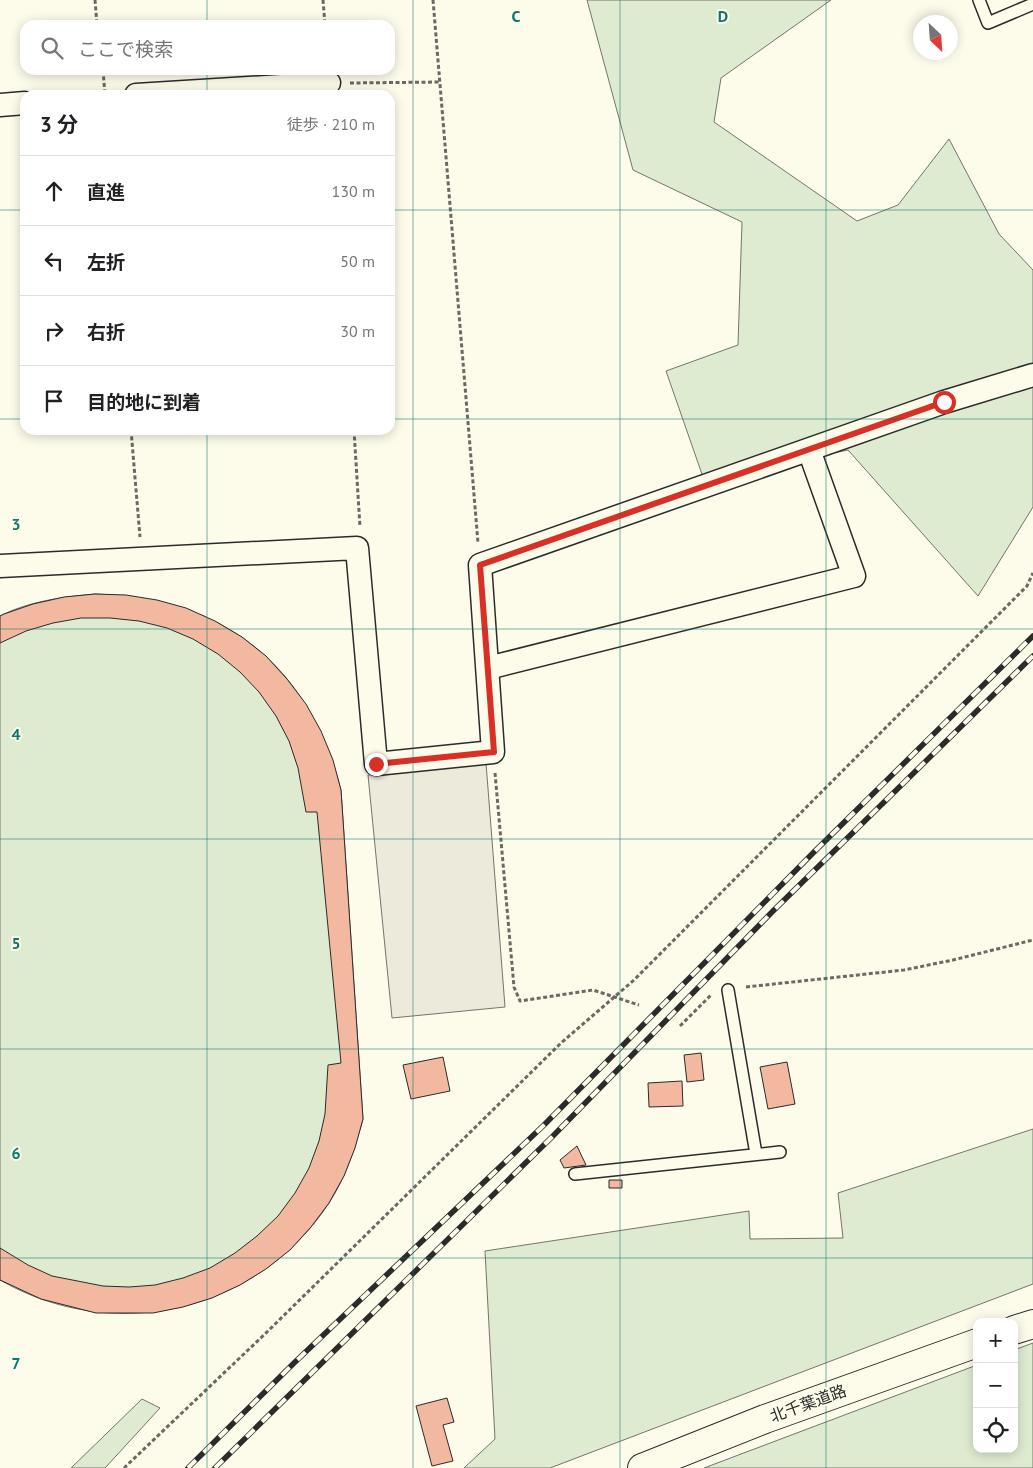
<!DOCTYPE html>
<html lang="ja">
<meta charset="utf-8">
<style>
body{margin:0;font-family:"PT Sans","Noto Sans JP",sans-serif;background:#f2f2f2;color:#202124}
.controls{position:absolute;right:15px;bottom:15px;display:grid;overflow:hidden;border-radius:10px;box-shadow:0 2px 12px #0003}
.controls button{width:45px;height:45px;display:grid;place-items:center;padding:0;border:0;border-bottom:1px solid #e0e0e0;background:#fff;color:#202124;font:25px sans-serif}
.compass{position:absolute;left:913px;top:15px;width:45px;height:45px;border-radius:50%;background:#fff;box-shadow:0 2px 12px #0003;rotate:155deg}
.stop{position:absolute;width:15px;height:15px;margin:-11px;border:4px solid #d93025;border-radius:50%;background:#fff}
.stop.end{background:#d93025;border-color:#fff;box-shadow:0 1px 5px #0008}
.list{margin:0;padding:0;list-style:none}
h2{display:flex;justify-content:space-between;align-items:center;height:65px;margin:0;padding:0 20px;font-size:21px}
h2 small{font-size:16px;font-weight:400;color:#757577}
.list li{display:grid;grid-template-columns:32px 1fr auto;gap:15px;align-items:center;box-sizing:border-box;height:70px;padding:0 20px;border-top:1px solid #e0e0e0}
.list b{display:block;font-size:19px;white-space:nowrap}
.list em{font-size:16px;font-style:normal;color:#757577}
.icon{flex:none;width:28px;height:28px;fill:none;stroke:currentColor;stroke-width:2;stroke-linecap:round;stroke-linejoin:round}
.map{position:relative;flex:none;width:1033px;height:1468px;overflow:hidden}
.search{position:absolute;background:#fff;box-shadow:0 2px 12px #0003;left:20px;top:20px;width:375px;height:55px;display:flex;align-items:center;gap:12px;box-sizing:border-box;padding:0 18px;border-radius:15px;color:#757577;font-size:19px}
.panel{position:absolute;background:#fff;box-shadow:0 2px 12px #0003;left:20px;top:90px;width:375px;height:345px;border-radius:15px}
.map>svg:first-child{display:block}
.green{fill:#deebd1;stroke:#74746e}
.parking{fill:#eceadb;stroke:#74746e}
.building{fill:#f2b8a0;stroke:#2b2b2b}
.lines{fill:none;stroke-linecap:round;stroke-linejoin:round}
.lane-casing{stroke:#2b2b2b;stroke-width:14}
.street-casing{stroke:#2b2b2b;stroke-width:25}
.highway-casing{stroke:#2b2b2b;stroke-width:30}
.path{stroke:#6a6964;stroke-width:3;stroke-dasharray:4 2.5;stroke-linecap:butt}
.lane{stroke:#fdfbea;stroke-width:11}
.street{stroke:#fdfbea;stroke-width:22}
.highway{stroke:#fdfbea;stroke-width:28}
.rail-casing{stroke:#2b2b2b;stroke-width:5.5}
.rail{stroke:#fdfbea;stroke-width:4;stroke-dasharray:11;stroke-linecap:butt}
.route{stroke:#d93025;stroke-width:6}
.grid{fill:none;stroke:#0f766e;stroke-width:1;stroke-opacity:0.55}
.labels{text-anchor:middle;dominant-baseline:central;stroke-width:4;stroke-linejoin:round;paint-order:stroke}
.street-label{font-size:16px;fill:#2b2b2b;stroke:#fdfbea}
.grid-label{font-size:16px;text-anchor:middle;font-weight:bold;fill:#0f766e;stroke:#fdfbea;stroke-width:4;stroke-linejoin:round;paint-order:stroke}
</style>
<div class="map">
<svg width="1033" height="1468" viewBox="0 0 1033 1468">
<rect width="100%" height="100%" fill="#fdfbea"/>
<path class="green" d="M 587,0 L 831,0 L 721,78 L 714,122 L 857,221 L 898,205 L 949,139 L 999,234 L 1033,270 L 1033,507 L 978,596 L 848,450 L 704,480 L 666,371 L 738,345 L 742,222 L 633,170 Z
M 95,594 C 224,598 308,664 341,790 L 363,1119 C 355,1148 346,1177 329,1203 C 257,1313 113,1345 0,1280 L 0,616 C 29,601 63,597 95,594 Z
M 1033,1129 L 1033,1284 L 550,1468 L 464,1468 L 495,1439 L 485,1251 L 749,1211 L 750,1239 L 843,1238 L 838,1193 Z
M 1033,1343 L 1033,1468 L 704,1468 L 977,1365 L 977,1449 L 1014,1449 L 1014,1350 Z
M 142,1399 L 160,1408 L 105,1468 L 71,1468 Z"/>
<path class="parking" d="M 486,763 L 505,1007 L 392,1018 L 368,775 Z"/>
<path class="building" d="M 95,594 L 126,595 L 157,600 L 186,608 L 215,621 L 242,637 L 266,656 L 287,679 L 306,704 L 321,731 L 333,760 L 341,790 L 363,1119 L 355,1148 L 344,1176 L 329,1203 L 311,1227 L 290,1250 L 266,1269 L 240,1285 L 212,1298 L 183,1307 L 153,1313 L 96,1313 L 41,1299 L 0,1280 L 0,1248 L 28,1265 L 52,1276 L 103,1286 L 129,1287 L 155,1285 L 183,1278 L 210,1268 L 235,1253 L 257,1236 L 278,1216 L 295,1193 L 309,1168 L 319,1141 L 325,1114 L 328,1065 L 341,1063 L 317,812 L 306,812 L 298,768 L 289,741 L 276,716 L 259,692 L 240,672 L 218,654 L 193,639 L 167,628 L 139,621 L 110,618 L 81,618 L 53,623 L 26,631 L 0,643 L 0,616 L 4,614 L 33,604 L 64,597 Z
M 701,1053 L 704,1080 L 687,1082 L 684,1055 Z
M 443,1057 L 450,1091 L 411,1099 L 403,1065 Z
M 787,1062 L 795,1104 L 768,1109 L 760,1067 Z
M 682,1081 L 683,1106 L 649,1107 L 648,1083 Z
M 577,1146 L 586,1165 L 564,1168 L 560,1160 Z
M 609,1180 L 622,1180 L 622,1188 L 609,1188 Z
M 447,1398 L 454,1422 L 443,1425 L 453,1461 L 432,1466 L 416,1406 Z"/>
<g class="lines">
<defs>
<path id="lane" d="M 979,0 L 988,23 L 1033,4
M 728,990 L 756,1154
M 575,1174 L 780,1152"/>
<path id="street" d="M 136,95 L 329,83
M 0,105 L 25,103
M 0,566 L 357,548 L 376,764 L 493,752 L 480,565 L 944,402 L 1033,375
M 488,668 L 854,576 L 809,450"/>
<path id="highway" d="M 1014,1330 L 1033,1324
M 642,1468 L 765,1419 L 977,1343"/>
</defs>
<use href="#lane" class="lane-casing"/>
<use href="#street" class="street-casing"/>
<use href="#highway" class="highway-casing"/>
<path class="path" d="M 95,0 L 97,25
M 323,0 L 325,25
M 433,0 L 478,543
M 103,70 L 105,95
M 350,83 L 440,82
M 131,430 L 140,537
M 354,430 L 360,527
M 495,773 L 514,987 L 520,1001 L 593,990 L 639,1005
M 746,987 L 904,970 L 953,960 L 1033,940
M 680,1026 L 711,995
M 124,1468 L 267,1332 L 561,1043 L 634,980 L 1027,586 L 1033,573"/>
<use href="#lane" class="lane"/>
<use href="#street" class="street"/>
<use href="#highway" class="highway"/>
<defs>
<path id="rail" d="M 188,1468 L 294,1363 L 543,1126 L 814,852 L 1033,636
M 215,1468 L 552,1137 L 773,911 L 1033,656"/>
</defs>
<use href="#rail" class="rail-casing"/>
<use href="#rail" class="rail"/>
</g>
<g class="lines">
<path class="route" d="M 376,764 L 494,752 L 480,565 L 944,402"/>
</g>
<path class="grid" d="M 207,0 L 207,25M 413,0 L 413,1468M 620,0 L 620,1468M 826,0 L 826,1468M 207,70 L 207,95M 0,210 L 25,210M 390,210 L 1033,210M 0,419 L 25,419M 390,419 L 1033,419M 207,430 L 207,1468M 0,629 L 1033,629M 0,839 L 1033,839M 0,1049 L 1033,1049M 0,1258 L 1033,1258"/>
<g class="labels">
<g class="street-label">
<text transform="translate(808 1403) rotate(-20)">北千葉道路</text>
</g>
</g>
<g class="grid-label">
<text x="516" y="22">C</text>
<text x="723" y="22">D</text>
<text x="16" y="530">3</text>
<text x="16" y="740">4</text>
<text x="16" y="949">5</text>
<text x="16" y="1159">6</text>
<text x="16" y="1369">7</text>
</g>
</svg>
<div class="controls">
<button>+</button>
<button>−</button>
<button><svg class="icon" aria-label="locate" viewBox="0 0 24 24"><circle cx="12" cy="12" r="6"/><path d="M12 2v4M12 18v4M2 12h4M18 12h4"/></svg></button>
</div>
<svg class="compass" viewBox="-18 -18 36 36"><path d="M0-13l5 13h-10z" fill="#e53935"/><path d="M0 13l5-13h-10z" fill="#757577"/></svg>
<div class="stop" style="left:944px;top:402px"></div>
<div class="stop end" style="left:376px;top:764px"></div>
<div class="search"><svg class="icon" aria-label="search" viewBox="0 0 24 24"><circle cx="10" cy="10" r="6"/><path d="M15 15l6 6"/></svg>ここで検索</div>
<section class="panel">
<h2>3 分<small>徒歩 · 210 m</small></h2>
<ul class="list">
<li><svg class="icon" aria-label="ahead" viewBox="0 0 24 24"><path d="M12 20V5M6 11l6-6 6 6"/></svg><div><b>直進</b></div><em>130 m</em></li>
<li><svg class="icon" aria-label="left" viewBox="0 0 24 24"><path d="M17 20v-9H6M10 6l-5 5 5 5"/></svg><div><b>左折</b></div><em>50 m</em></li>
<li><svg class="icon" aria-label="right" viewBox="0 0 24 24"><path d="M7 20v-9h11M14 6l5 5-5 5"/></svg><div><b>右折</b></div><em>30 m</em></li>
<li><svg class="icon" aria-label="arrive" viewBox="0 0 24 24"><path d="M6 21V4h12l-3 4 3 4H6"/></svg><div><b>目的地に到着</b></div></li>
</ul>
</section>
</div>
